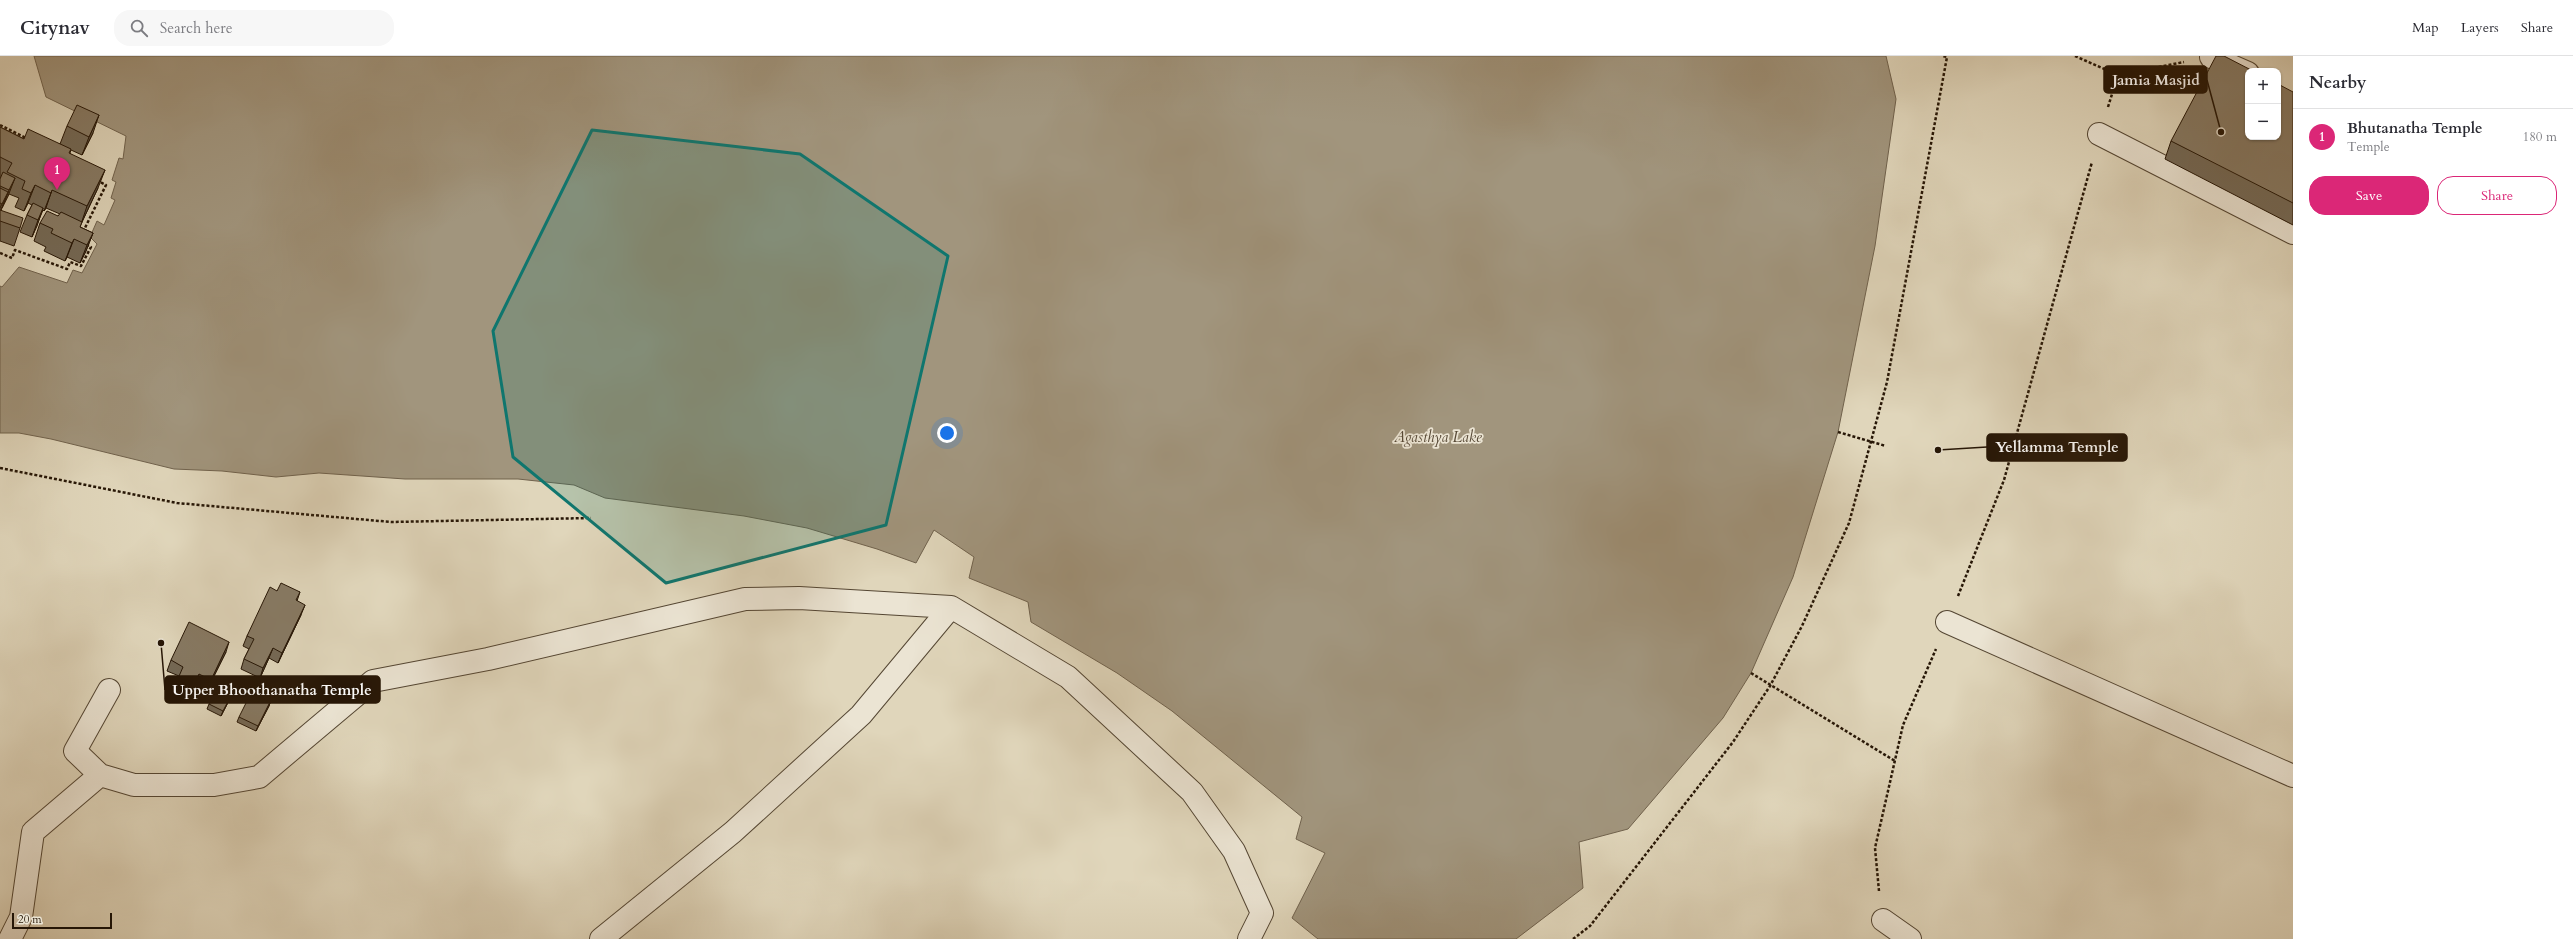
<!DOCTYPE html>
<meta charset="utf-8">
<style>
body{margin:0;font-family:Cardo,serif;background:#f7f7f7;color:#2b2b33}
.controls{position:absolute;right:12px;top:12px;display:grid;overflow:hidden;border-radius:8px;box-shadow:0 1px 3px #0004}
.controls button{width:36px;height:36px;display:grid;place-items:center;padding:0;border:0;border-bottom:1px solid #e1e1e2;background:#fff;color:#2b2b33;font:20px sans-serif}
.scale{position:absolute;left:12px;bottom:10px;width:100px;box-sizing:border-box;padding-left:4px;border:2px solid #261606;border-top:0;font-size:11px;line-height:14px;white-space:nowrap;color:#261606;-webkit-text-stroke:3px #ebe4d3;paint-order:stroke}
.you{position:absolute;left:947px;top:377px;width:14px;height:14px;margin:-10px;border:3px solid #fff;border-radius:50%;background:#1a73e8;box-shadow:0 0 0 6px #1a73e833}
.badge{display:grid;place-items:center;width:26px;height:26px;border-radius:50%;background:#db2777;color:#fff;font-size:13px;font-weight:700}
.pin{position:absolute;translate:-50% -33px;filter:drop-shadow(0 1px 2px #0008)}
.pin::after{content:'';position:absolute;top:21px;width:14px;height:12px;background:inherit;clip-path:polygon(0 0,100% 0,50% 100%)}
.list{margin:0;padding:0;list-style:none}
h2{display:flex;justify-content:space-between;align-items:center;height:52px;margin:0;padding:0 16px;font-size:17px}
h2 small{font-size:13px;font-weight:400;color:#7c7c81}
.list li{display:grid;grid-template-columns:26px 1fr auto;gap:12px;align-items:center;box-sizing:border-box;height:56px;padding:0 16px;border-top:1px solid #e1e1e2}
.list b{display:block;font-size:15px;white-space:nowrap}
.list p{margin:0;font-size:13px;white-space:nowrap;color:#7c7c81}
.list em{font-size:13px;font-style:normal;color:#7c7c81}
.actions{display:flex;gap:8px;padding:12px 16px}
.actions a{flex:1;padding:9px 0;border:1px solid #db2777;border-radius:16px;text-align:center;font-size:14px;color:#db2777}
.actions .main{background:#db2777;color:#fff}
.icon{flex:none;width:22px;height:22px;fill:none;stroke:currentColor;stroke-width:2;stroke-linecap:round;stroke-linejoin:round}
.map{position:relative;flex:none;width:2293px;height:883px;overflow:hidden}
header{display:flex;align-items:center;gap:24px;box-sizing:border-box;height:56px;padding:0 20px;background:#fff;border-bottom:1px solid #e1e1e2}
header strong{font-size:19px}
nav{display:flex;gap:22px;margin-inline-start:auto;font-size:14px}
.search{width:280px;height:36px;background:#f7f7f7;display:flex;align-items:center;gap:10px;box-sizing:border-box;padding:0 14px;border-radius:16px;color:#7c7c81;font-size:15px}
main{display:flex}
aside{flex:1;background:#fff}
.map>svg:first-child{display:block}
.water{fill:#a1957d;stroke:#70624d}
.lines{fill:none;stroke-linecap:round;stroke-linejoin:round}
.street-casing{stroke:#544633;stroke-width:24}
.path{stroke:#261606;stroke-width:2.5;stroke-dasharray:3 2;stroke-linecap:butt}
.street{stroke:#ebe4d3;stroke-width:22}
.wall{fill:#746956;stroke:#261606}
.shaded-wall{fill:#5e5546;stroke:#261606}
.building{fill:#877a64;stroke:#261606}
.marked{fill:#0f766e;fill-opacity:0.2;stroke:#0f766e;stroke-width:3;stroke-linejoin:round}
.labels{text-anchor:middle;dominant-baseline:central;stroke-width:3.5;stroke-linejoin:round;paint-order:stroke}
.water-label{font-size:15px;font-style:italic;fill:#574936;stroke:#ebe4d3}
.leader{fill:none;stroke:#261606;stroke-width:1.5}
.callout-dot{fill:#261606;stroke:#ebe4d3;stroke-width:1.5}
.callout{fill:#261606;stroke:#261606;stroke-width:1.5}
.callout-label{font-size:15px;text-anchor:middle;font-weight:bold;fill:#fff}
</style>
<header>
<strong>Citynav</strong>
<div class="search"><svg class="icon" aria-label="search" viewBox="0 0 24 24"><circle cx="10" cy="10" r="6"/><path d="M15 15l6 6"/></svg>Search here</div>
<nav><a>Map</a><a>Layers</a><a>Share</a></nav>
</header>
<main>
<div class="map">
<svg width="2293" height="883" viewBox="0 0 2293 883">
<rect width="100%" height="100%" fill="#e0d6bb"/>
<filter id="stains"><feTurbulence type="fractalNoise" baseFrequency=".005" numOctaves="4"/><feColorMatrix values="0 0 0 0 .2 0 0 0 0 .09 0 0 0 0 .02 0 0 0 .5 -.17"/></filter>
<radialGradient id="worn" r=".72"><stop offset=".6" stop-color="#630" stop-opacity="0"/><stop offset="1" stop-color="#630" stop-opacity=".3"/></radialGradient>
<path class="water" d="M 34,0 L 1886,0 L 1896,43 L 1875,190 L 1838,376 L 1793,521 L 1751,617 L 1723,662 L 1628,773 L 1579,786 L 1583,832 L 1516,883 L 1318,883 L 1292,862 L 1325,797 L 1296,783 L 1302,761 L 1172,655 L 1117,617 L 1031,566 L 1028,546 L 969,522 L 974,501 L 934,474 L 916,507 L 877,493 L 807,472 L 744,460 L 605,442 L 574,429 L 518,423 L 405,423 L 319,417 L 276,421 L 222,415 L 174,413 L 51,383 L 19,377 L 0,377 L 0,230 L 2,231 L 19,211 L 67,227 L 73,214 L 82,217 L 97,188 L 90,181 L 97,165 L 104,169 L 115,144 L 111,142 L 116,126 L 112,124 L 119,102 L 123,103 L 126,80 L 46,41 Z"/>
<g class="lines">
<defs>
<path id="street" d="M 2211,1 L 2248,17
M 2099,78 L 2293,177
M 1947,566 L 2293,720
M 109,634 L 75,695 L 100,719 L 134,729 L 214,729 L 259,721 L 373,625 L 488,603 L 745,543 L 799,542 L 951,551 L 1068,621 L 1192,736 L 1234,795 L 1262,857 L 1249,883
M 1883,864 L 1910,883
M 10,883 L 21,861 L 33,776 L 100,719
M 601,883 L 733,776 L 861,659 L 951,551"/>
</defs>
<use href="#street" class="street-casing"/>
<path class="path" d="M 2075,0 L 2118,19
M 2108,51 L 2118,19 L 2184,6
M 0,69 L 26,82
M 83,176 L 106,129 L 98,125
M 0,197 L 12,202 L 15,194 L 67,213 L 70,206 L 81,210 L 91,191 L 85,188
M 1838,376 L 1886,390
M 0,412 L 177,447 L 391,466 L 591,462
M 1958,540 L 2004,424 L 2092,106
M 1751,617 L 1895,705
M 1879,835 L 1875,792 L 1903,669 L 1936,593
M 1573,883 L 1590,870 L 1733,686 L 1770,630 L 1802,570 L 1849,467 L 1887,326 L 1947,1 L 1942,0"/>
<use href="#street" class="street"/>
</g>
<path class="wall" d="M 2293,36 L 2293,169 L 2165,103 L 2171,85 Z
M 67,70 L 93,77 L 82,99 L 71,94 L 70,97 L 98,132 L 82,166 L 80,171 L 93,177 L 86,195 L 80,207 L 67,201 L 65,205 L 44,195 L 46,191 L 34,185 L 40,167 L 58,160 L 60,158 L 46,152 L 44,155 L 43,154 L 32,181 L 20,176 L 27,159 L 32,149 L 28,147 L 24,155 L 15,151 L 19,142 L 9,138 L 1,154 L 20,172 L 14,190 L 0,185 L 0,71 L 24,83 L 60,88 Z
M 277,535 L 300,536 L 297,545 L 301,559 L 278,607 L 269,602 L 260,622 L 241,613 L 244,603 L 249,593 L 243,590 L 247,580 Z
M 226,596 L 207,634 L 195,628 L 187,645 L 172,637 L 179,620 L 167,615 L 171,604 Z
M 234,635 L 221,660 L 207,653 L 209,648 Z
M 271,644 L 269,650 L 256,675 L 237,666 L 239,661 Z"/>
<path class="shaded-wall" d="M 99,59 L 93,77 L 82,99 L 89,81 Z
M 105,114 L 98,132 L 81,168 L 87,150 Z
M 15,122 L 8,140 L 2,152 L 9,134 Z
M 35,129 L 28,147 L 24,155 L 31,137 Z
M 52,134 L 46,152 L 44,155 L 51,137 Z
M 8,136 L 1,154 L 0,156 L 0,152 Z
M 43,152 L 37,170 L 32,181 L 38,164 Z
M 93,177 L 86,195 L 80,207 L 87,189 Z
M 74,183 L 67,201 L 65,205 L 72,187 Z
M 305,549 L 301,559 L 278,607 L 282,597 Z
M 229,586 L 226,596 L 207,634 L 211,624 Z
M 273,592 L 269,602 L 260,622 L 263,612 Z
M 199,618 L 195,628 L 187,645 L 191,635 Z
M 236,630 L 234,635 L 221,660 L 223,655 Z
M 271,644 L 269,650 L 256,675 L 258,670 Z"/>
<path class="building" d="M 2216,0 L 2224,0 L 2253,15 L 2248,15 L 2248,81 L 2278,81 L 2278,28 L 2293,36 L 2293,147 L 2171,85 Z
M 77,49 L 99,59 L 89,81 L 67,70 Z
M 0,71 L 24,83 L 28,73 L 71,93 L 69,97 L 105,114 L 87,150 L 52,134 L 51,137 L 35,129 L 31,137 L 22,133 L 25,125 L 7,116 L 12,107 L 0,101 Z
M 3,116 L 15,122 L 9,134 L 0,130 L 0,123 Z
M 0,132 L 8,136 L 2,148 L 0,147 Z
M 33,147 L 43,152 L 38,164 L 27,159 Z
M 0,154 L 23,162 L 20,172 L 0,165 Z
M 47,155 L 58,160 L 61,156 L 82,166 L 80,171 L 93,177 L 87,189 L 74,183 L 72,187 L 51,177 L 53,173 L 40,167 Z
M 281,527 L 300,536 L 296,544 L 305,549 L 282,597 L 273,592 L 263,612 L 244,603 L 254,583 L 247,580 L 270,531 L 277,535 Z
M 189,566 L 229,586 L 211,624 L 199,618 L 191,635 L 176,627 L 183,611 L 171,604 Z
M 220,623 L 236,630 L 223,655 L 209,648 Z
M 252,635 L 271,644 L 258,670 L 239,661 Z"/>
<path class="marked" d="M 592,74 L 800,98 L 948,200 L 886,469 L 666,527 L 513,401 L 493,275 Z"/>
<g class="labels">
<g class="water-label">
<text x="1438" y="381">Agasthya Lake</text>
</g>
</g>
<path class="leader" d="M2221 76L2207 24M1938 394L1987 391M161 587L165 634"/>
<g class="callout-dot">
<circle cx="2221" cy="76" r="4"/>
<circle cx="1938" cy="394" r="4"/>
<circle cx="161" cy="587" r="4"/>
</g>
<g class="callout">
<rect x="2104" y="10" width="103" height="27" rx="4"/>
<rect x="1987" y="378" width="140" height="27" rx="4"/>
<rect x="165" y="620" width="215" height="27" rx="4"/>
</g>
<g class="callout-label">
<text x="2156" y="29">Jamia Masjid</text>
<text x="2057" y="396">Yellamma Temple</text>
<text x="272" y="639">Upper Bhoothanatha Temple</text>
</g>
<rect width="100%" height="100%" filter="url(#stains)"/>
<rect width="100%" height="100%" fill="url(#worn)"/>
</svg>
<div class="controls">
<button>+</button>
<button>−</button>
</div>
<div class="scale">20 m</div>
<div class="you"></div>
<div class="pin badge" style="left:57px;top:134px">1</div>
</div>
<aside>
<h2>Nearby<small></small></h2>
<ul class="list">
<li><span class="badge">1</span><div><b>Bhutanatha Temple</b><p>Temple</p></div><em>180 m</em></li>
</ul>
<div class="actions"><a class="main">Save</a><a>Share</a></div>
</aside>
</main>
